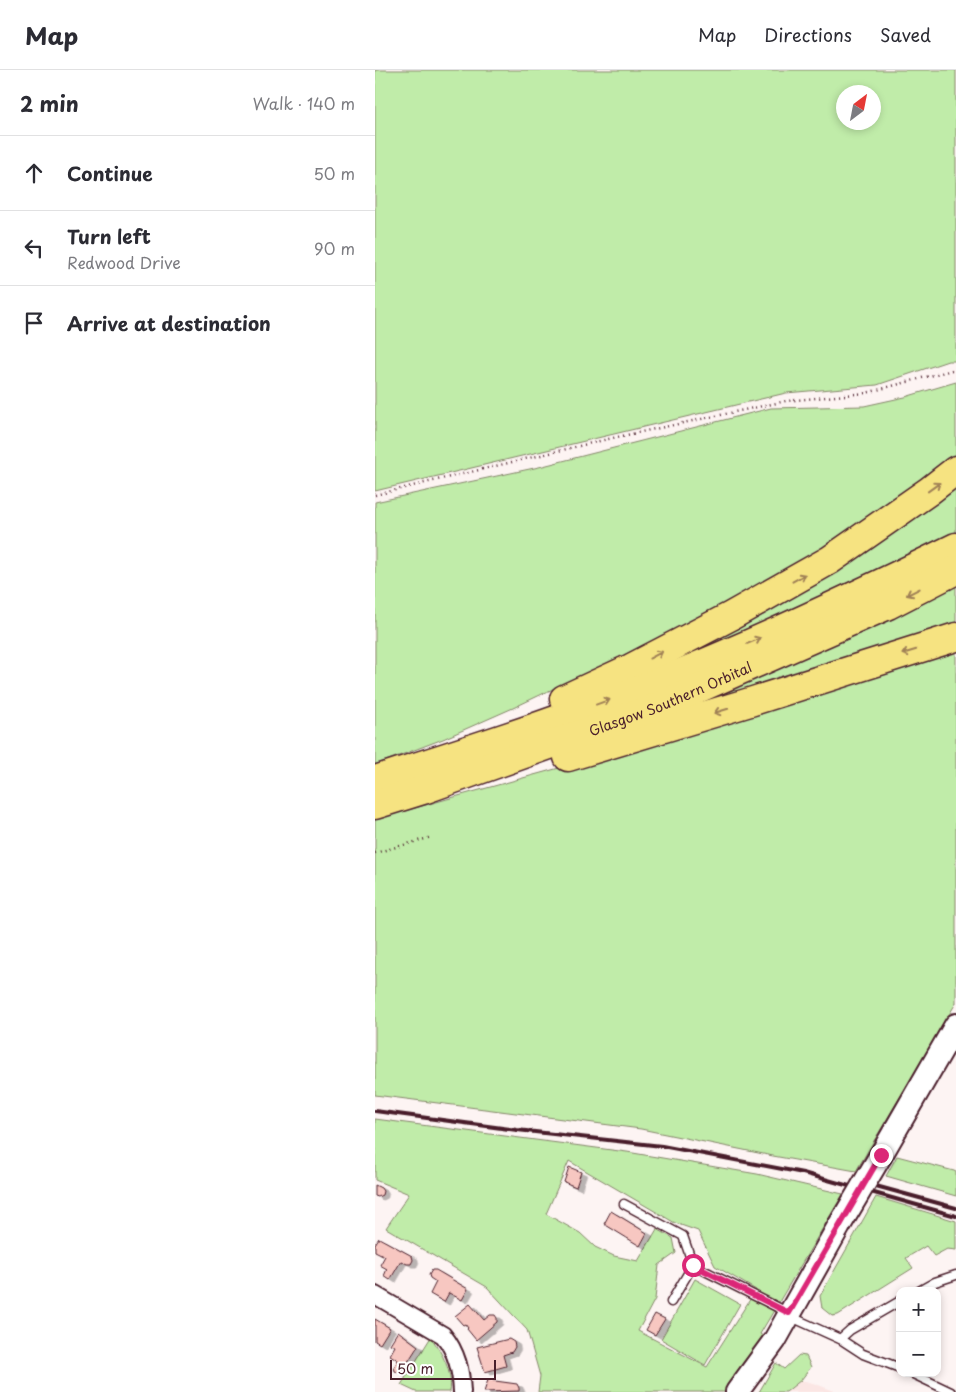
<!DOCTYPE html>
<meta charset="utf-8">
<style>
body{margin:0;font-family:"Playpen Sans",sans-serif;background:#f7f7f7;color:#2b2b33}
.controls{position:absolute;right:15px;bottom:15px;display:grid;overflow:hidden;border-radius:10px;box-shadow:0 2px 8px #0003}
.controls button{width:45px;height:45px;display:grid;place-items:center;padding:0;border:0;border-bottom:1px solid #e1e1e2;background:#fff;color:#2b2b33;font:25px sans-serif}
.compass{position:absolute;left:461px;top:15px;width:45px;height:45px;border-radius:50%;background:#fff;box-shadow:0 2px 8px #0003;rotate:32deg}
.scale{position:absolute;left:15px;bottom:12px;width:106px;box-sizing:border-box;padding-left:5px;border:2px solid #4a1f2b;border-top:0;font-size:14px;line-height:18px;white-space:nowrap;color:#4a1f2b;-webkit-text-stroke:4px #fff;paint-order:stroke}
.stop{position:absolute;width:15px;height:15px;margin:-11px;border:4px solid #db2777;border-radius:50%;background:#fff}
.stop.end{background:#db2777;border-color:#fff;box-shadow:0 1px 5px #0008}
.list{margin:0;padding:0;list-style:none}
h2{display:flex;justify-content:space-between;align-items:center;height:65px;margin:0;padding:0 20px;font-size:21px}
h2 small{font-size:16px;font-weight:400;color:#7c7c81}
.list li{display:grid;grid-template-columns:32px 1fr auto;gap:15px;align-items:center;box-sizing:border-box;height:75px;padding:0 20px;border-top:1px solid #e1e1e2}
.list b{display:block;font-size:19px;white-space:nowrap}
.list p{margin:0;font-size:16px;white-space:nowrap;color:#7c7c81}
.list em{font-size:16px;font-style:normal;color:#7c7c81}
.icon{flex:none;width:28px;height:28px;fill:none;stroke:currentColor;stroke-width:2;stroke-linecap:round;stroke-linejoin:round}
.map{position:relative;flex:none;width:581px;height:1322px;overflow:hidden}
header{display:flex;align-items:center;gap:30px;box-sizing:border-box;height:70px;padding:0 25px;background:#fff;border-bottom:1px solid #e1e1e2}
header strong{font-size:24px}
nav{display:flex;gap:28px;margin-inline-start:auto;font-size:18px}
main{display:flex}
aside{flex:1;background:#fff}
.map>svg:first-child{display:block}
.built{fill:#fbe6e4}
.green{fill:#c0eca9;stroke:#85866a;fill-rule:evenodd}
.building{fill:#f7c7c1;stroke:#4a1f2b;filter:url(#shadow)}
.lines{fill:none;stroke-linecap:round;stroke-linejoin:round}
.lane-casing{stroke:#4a1f2b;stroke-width:11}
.street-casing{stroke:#4a1f2b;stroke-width:20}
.secondary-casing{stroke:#4a1f2b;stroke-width:26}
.highway-casing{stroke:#4a1f2b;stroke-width:31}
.path{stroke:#4a1f2b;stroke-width:2.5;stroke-dasharray:1 4;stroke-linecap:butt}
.lane{stroke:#fff;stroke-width:8}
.street{stroke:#fff;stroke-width:16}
.secondary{stroke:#fff;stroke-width:22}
.highway{stroke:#f6e381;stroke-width:28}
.rail{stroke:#4a1f2b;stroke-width:4}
.secondary-bridge-casing{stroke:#4a1f2b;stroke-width:26;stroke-linecap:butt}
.secondary-bridge{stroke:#fff;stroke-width:22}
.oneway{stroke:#a08156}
.route{stroke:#db2777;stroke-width:6}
.labels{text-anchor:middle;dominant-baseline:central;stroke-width:4;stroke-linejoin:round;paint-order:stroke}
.street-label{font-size:14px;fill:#4a1f2b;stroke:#fff}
</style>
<header>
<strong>Map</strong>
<nav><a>Map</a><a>Directions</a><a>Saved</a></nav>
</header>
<main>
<aside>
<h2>2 min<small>Walk · 140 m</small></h2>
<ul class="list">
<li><svg class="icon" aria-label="ahead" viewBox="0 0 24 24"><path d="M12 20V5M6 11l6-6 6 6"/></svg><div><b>Continue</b></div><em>50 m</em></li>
<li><svg class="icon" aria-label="left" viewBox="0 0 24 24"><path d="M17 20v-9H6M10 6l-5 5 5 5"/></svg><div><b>Turn left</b><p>Redwood Drive</p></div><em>90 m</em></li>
<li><svg class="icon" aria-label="arrive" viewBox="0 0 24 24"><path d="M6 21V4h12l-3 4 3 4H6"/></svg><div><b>Arrive at destination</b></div></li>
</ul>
</aside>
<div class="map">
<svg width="581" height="1322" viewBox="0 0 581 1322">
<defs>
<filter id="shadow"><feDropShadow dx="5.5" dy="3" stdDeviation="0" flood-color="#0004"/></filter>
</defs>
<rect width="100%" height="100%" fill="#fdf4f3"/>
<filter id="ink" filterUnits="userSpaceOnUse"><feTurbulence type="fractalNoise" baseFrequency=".02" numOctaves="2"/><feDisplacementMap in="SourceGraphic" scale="10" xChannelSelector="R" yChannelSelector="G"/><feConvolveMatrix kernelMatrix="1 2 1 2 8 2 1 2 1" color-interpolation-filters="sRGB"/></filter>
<g filter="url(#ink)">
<path class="built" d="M 426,1310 L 438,1313 L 462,1322 L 411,1322 Z"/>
<path class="green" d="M 0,0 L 581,0 L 581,291 L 573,291 L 502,315 L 411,323 L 0,421 ZM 468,22 L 498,22 L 498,52 L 468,52 Z
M 581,312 L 581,386 L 544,415 L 435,488 L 295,563 L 138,638 L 68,669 L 0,695 L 0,432 L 164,397 L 396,338 L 489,336 L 530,327 Z
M 581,407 L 581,463 L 361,565 L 232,616 Z
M 581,515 L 581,561 L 248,659 Z
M 581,577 L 581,933 L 481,1101 L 398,1086 L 266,1059 L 0,1025 L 0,749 L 332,657 Z
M 0,1049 L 252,1082 L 382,1104 L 468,1124 L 385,1264 L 389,1267 L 353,1322 L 163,1322 L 165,1306 L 152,1260 L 112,1217 L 11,1158 L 34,1124 L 0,1110 ZM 194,1091 L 300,1153 L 323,1161 L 340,1196 L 381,1220 L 332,1297 L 263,1261 L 280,1229 L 284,1195 L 301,1183 L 298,1168 L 282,1159 L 263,1191 L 239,1186 L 220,1177 L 205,1163 L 171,1144 Z
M 522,1086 L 579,1101 L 581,1102 L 581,1126 L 511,1106 Z
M 501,1127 L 581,1151 L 581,1180 L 572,1179 L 559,1186 L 551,1176 L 531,1188 L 538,1198 L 463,1245 L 457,1246 L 447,1238 L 445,1226 Z
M 320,1209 L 365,1234 L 330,1295 L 286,1269 Z
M 56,1267 C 67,1284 78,1301 75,1322 L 41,1322 L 26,1315 Z
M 424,1285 L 431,1286 L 436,1297 L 426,1310 L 411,1322 L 384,1322 L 401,1293 L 409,1299 Z"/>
<path class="building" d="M 194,1097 L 206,1102 L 201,1117 L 189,1112 Z
M 0,1115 L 6,1118 L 8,1121 L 7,1125 L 3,1127 L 0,1126 Z
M 236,1141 L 272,1163 L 265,1176 L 229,1154 Z
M 4,1168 L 37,1186 L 38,1190 L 36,1194 L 32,1194 L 26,1191 L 15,1210 L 9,1206 L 12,1199 L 5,1195 L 10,1186 L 0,1181 L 0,1174 Z
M 57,1200 L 61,1200 L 93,1219 L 87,1230 L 74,1223 L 69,1232 L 55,1224 L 61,1212 L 55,1208 L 54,1205 Z
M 95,1234 L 109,1250 L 115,1245 L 120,1245 L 122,1248 L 122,1252 L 101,1270 L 92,1259 L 93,1258 L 90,1254 L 88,1255 L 80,1246 Z
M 280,1244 L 290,1249 L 280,1265 L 271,1260 Z
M 0,1249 L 15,1258 L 5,1274 L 0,1271 Z
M 23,1261 L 43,1276 L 27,1301 L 24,1303 L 20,1301 L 19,1297 L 23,1290 L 15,1285 L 20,1276 L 15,1274 Z
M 134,1269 L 139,1272 L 140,1277 L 137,1282 L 128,1285 L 131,1296 L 110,1302 L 102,1277 Z
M 113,1310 L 142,1314 L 144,1318 L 144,1321 L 109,1322 Z"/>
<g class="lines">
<defs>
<path id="lane" d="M 249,1134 L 308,1166 L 318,1195 L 414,1243 L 423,1250 L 465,1269 L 488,1284 L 525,1298
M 544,1221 L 560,1212 L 581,1205
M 296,1232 L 318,1195
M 465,1269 L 475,1260 L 525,1231
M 536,1303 L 576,1322"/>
<path id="street" d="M 0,1225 L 68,1265 C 82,1282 86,1301 87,1322"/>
<path id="secondary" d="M 506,1085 L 581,955
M 362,1322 L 400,1270 L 464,1156"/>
<g id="highway">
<path d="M 189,629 L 256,598 L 356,546 L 455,490 L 554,421 L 581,400"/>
<path d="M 193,687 L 375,632 L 581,567"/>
<path d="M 0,710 C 99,678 199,646 296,607 C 392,568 487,523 581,477"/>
<path id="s1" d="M 0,735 L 48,720 L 284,636 L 513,535 L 581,500"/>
</g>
</defs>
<use href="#lane" class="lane-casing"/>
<use href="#street" class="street-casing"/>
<use href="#secondary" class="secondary-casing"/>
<use href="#highway" class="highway-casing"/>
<path class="path" d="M 0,425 L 233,369 L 411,331 L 491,323 L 581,299
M 0,783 L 57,767"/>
<use href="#lane" class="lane"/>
<use href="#street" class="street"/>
<use href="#secondary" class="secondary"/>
<use href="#highway" class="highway"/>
<path class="rail" d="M 0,1041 L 142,1060 L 287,1076 L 428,1103 L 581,1146
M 479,1110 L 581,1138"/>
<defs>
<path id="secondary-bridge" d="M 464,1156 L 506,1085"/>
</defs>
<use href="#secondary-bridge" class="secondary-bridge-casing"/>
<use href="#secondary-bridge" class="secondary-bridge"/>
</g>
<defs><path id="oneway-shaft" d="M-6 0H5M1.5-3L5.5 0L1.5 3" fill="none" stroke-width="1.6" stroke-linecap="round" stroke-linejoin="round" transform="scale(1.25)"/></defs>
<g class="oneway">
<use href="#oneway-shaft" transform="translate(559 417) rotate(-36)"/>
<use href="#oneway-shaft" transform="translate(424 508) rotate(-29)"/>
<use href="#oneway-shaft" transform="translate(538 522) rotate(153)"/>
<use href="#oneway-shaft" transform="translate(379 571) rotate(-23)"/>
<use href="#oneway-shaft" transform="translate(534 582) rotate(163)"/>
<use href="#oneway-shaft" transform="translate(281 585) rotate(-28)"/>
<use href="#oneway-shaft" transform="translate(228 632) rotate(-20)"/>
<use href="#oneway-shaft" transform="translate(346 641) rotate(163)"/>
</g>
</g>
<g class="lines" filter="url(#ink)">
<path class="route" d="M 318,1195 L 414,1243 L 506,1085"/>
</g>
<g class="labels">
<g class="street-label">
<text stroke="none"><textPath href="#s1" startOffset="314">Glasgow Southern Orbital</textPath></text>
</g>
</g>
</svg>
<div class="controls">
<button>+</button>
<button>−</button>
</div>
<svg class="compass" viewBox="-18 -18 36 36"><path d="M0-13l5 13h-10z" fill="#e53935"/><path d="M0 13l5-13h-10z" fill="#7c7c81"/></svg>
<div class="scale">50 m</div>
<div class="stop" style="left:318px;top:1195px"></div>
<div class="stop end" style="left:506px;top:1085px"></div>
</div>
</main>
